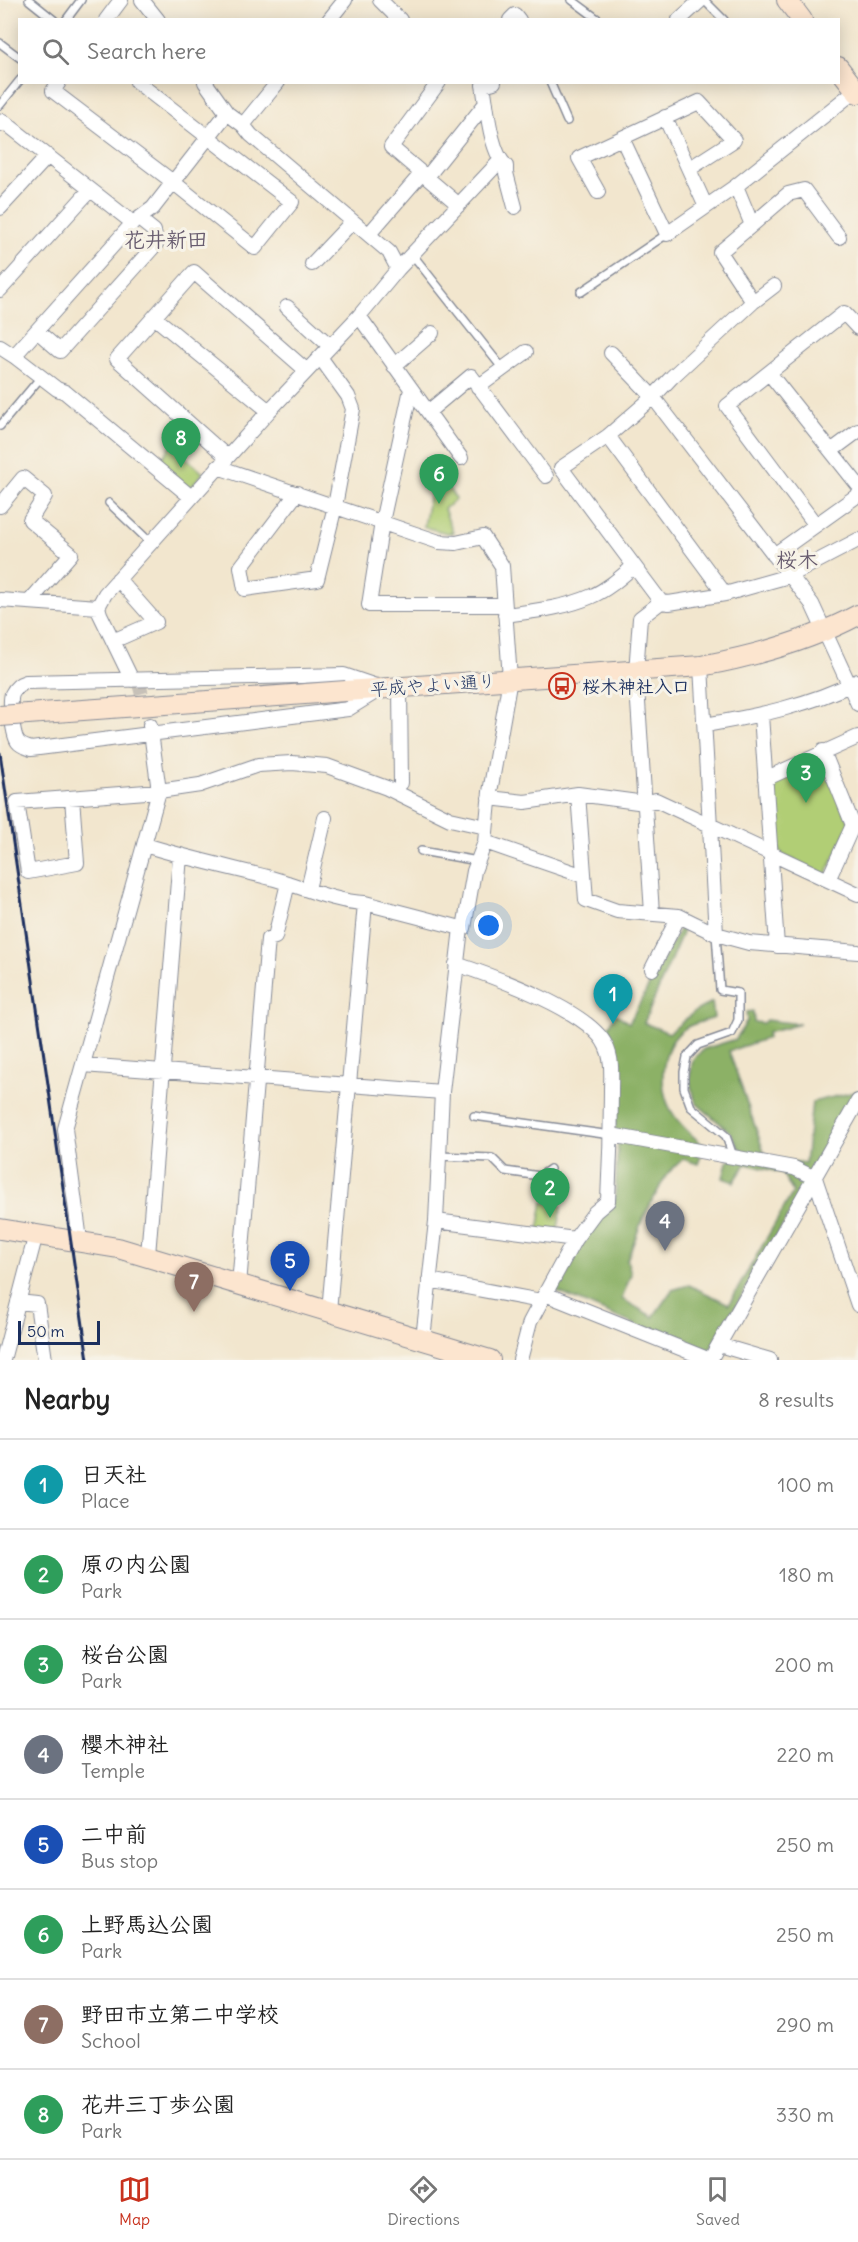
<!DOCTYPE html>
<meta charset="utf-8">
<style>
body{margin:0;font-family:Delius,"Klee One",sans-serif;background:#f2f2f2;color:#222}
.scale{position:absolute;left:18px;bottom:15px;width:82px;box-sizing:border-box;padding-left:6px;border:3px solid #1b2f5e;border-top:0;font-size:16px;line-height:21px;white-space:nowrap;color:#1b2f5e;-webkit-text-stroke:4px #f7f3e8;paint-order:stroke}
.you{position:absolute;left:489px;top:926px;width:21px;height:21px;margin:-15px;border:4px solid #fff;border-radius:50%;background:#1a73e8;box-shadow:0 0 0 9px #1a73e833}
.badge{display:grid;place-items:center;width:39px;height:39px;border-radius:50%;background:#c8321e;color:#fff;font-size:20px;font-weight:700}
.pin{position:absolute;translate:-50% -50px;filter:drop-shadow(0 2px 3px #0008)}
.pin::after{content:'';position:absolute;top:32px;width:21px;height:18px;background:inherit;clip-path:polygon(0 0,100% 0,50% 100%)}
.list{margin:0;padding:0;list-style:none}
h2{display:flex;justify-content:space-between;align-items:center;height:78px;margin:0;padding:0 24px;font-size:26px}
h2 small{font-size:20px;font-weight:400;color:#767676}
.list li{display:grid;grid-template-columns:39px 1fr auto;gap:18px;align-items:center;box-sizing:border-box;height:90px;padding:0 24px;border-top:2px solid #e0e0e0}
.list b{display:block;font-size:22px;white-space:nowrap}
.list p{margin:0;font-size:20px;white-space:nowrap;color:#767676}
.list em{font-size:20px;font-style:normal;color:#767676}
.icon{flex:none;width:33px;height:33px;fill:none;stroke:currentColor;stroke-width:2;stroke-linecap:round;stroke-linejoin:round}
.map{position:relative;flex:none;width:858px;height:1360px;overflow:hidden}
.search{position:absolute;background:#fff;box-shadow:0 3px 15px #0003;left:18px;right:18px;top:18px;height:66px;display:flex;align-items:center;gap:15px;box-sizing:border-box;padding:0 21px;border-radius:0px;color:#767676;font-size:22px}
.sheet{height:798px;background:#fff}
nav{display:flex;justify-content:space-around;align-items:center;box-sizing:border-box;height:84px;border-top:2px solid #e0e0e0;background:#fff;font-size:16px;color:#767676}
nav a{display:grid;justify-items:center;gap:3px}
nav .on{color:#c8321e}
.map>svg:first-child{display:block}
.green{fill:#b1ce75;stroke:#667e6a;stroke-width:1.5}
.forest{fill:#8cb166;stroke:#547062;stroke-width:1.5}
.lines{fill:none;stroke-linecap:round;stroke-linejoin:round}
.street-tunnel{stroke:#c7c1b8;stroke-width:14;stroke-dasharray:14 7;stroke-linecap:butt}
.lane-casing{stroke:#868a96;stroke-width:10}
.street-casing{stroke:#868a96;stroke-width:16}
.secondary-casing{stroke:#868a96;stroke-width:22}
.lane{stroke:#fff;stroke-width:7}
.street{stroke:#fff;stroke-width:14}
.secondary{stroke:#fce5cf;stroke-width:20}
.rail{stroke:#1b2f5e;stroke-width:3}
.secondary-bridge-casing{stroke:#868a96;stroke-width:22;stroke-linecap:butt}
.secondary-bridge{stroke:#fce5cf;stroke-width:20}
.labels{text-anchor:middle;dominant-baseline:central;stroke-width:6;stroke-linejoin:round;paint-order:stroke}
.street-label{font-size:18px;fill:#1b2f5e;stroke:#f7f3e8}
.poi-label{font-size:18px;font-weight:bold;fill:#1b2f5e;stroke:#f7f3e8;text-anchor:start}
.quarter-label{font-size:21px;font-weight:bold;fill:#685c6f;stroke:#f7f3e8}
</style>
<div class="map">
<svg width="858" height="1360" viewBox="0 0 858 1360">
<rect width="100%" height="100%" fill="#f7f3e8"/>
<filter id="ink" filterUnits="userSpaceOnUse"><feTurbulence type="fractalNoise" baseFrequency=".0167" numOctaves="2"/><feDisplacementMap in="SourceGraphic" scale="12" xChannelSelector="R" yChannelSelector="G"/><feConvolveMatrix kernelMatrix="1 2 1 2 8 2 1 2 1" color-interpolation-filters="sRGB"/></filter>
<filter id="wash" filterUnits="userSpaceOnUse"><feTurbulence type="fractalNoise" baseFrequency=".008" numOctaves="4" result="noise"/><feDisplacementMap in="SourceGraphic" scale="24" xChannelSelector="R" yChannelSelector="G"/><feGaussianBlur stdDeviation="1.35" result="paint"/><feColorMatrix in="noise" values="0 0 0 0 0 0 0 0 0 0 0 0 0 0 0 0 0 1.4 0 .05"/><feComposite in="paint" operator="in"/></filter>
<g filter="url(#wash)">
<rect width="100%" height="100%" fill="#f2e6ce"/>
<path class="green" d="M 172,445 L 203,473 L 191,487 L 187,486 L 158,463 Z
M 437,473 L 456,499 L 444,509 L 453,533 L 447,533 L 424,527 L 433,475 Z
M 818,759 L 822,761 L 850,824 L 826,875 L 783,855 L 775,845 L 770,782 Z
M 543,1202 L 562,1206 L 557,1233 L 538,1230 Z"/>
<path class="forest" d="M 681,926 L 683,931 L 644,1023 L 669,1033 L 694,1012 L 712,1002 L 714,1018 C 706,1021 695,1023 687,1027 C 660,1043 657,1088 672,1112 C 680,1126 693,1136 704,1146 L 698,1164 L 683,1159 L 667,1174 L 643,1218 L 627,1260 L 631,1274 L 622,1299 L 653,1317 L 672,1290 L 689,1285 L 729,1304 L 793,1192 L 782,1173 L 746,1164 L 734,1182 L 723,1178 L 727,1162 L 742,1153 L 731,1133 L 696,1103 L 689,1080 L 693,1059 L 704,1049 L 736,1039 L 747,1021 L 746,1012 L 753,1011 L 754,1022 L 763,1023 L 766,1020 L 800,1024 L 767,1033 L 768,1038 L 729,1051 L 766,1158 L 805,1163 L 812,1102 L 858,1091 L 818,1165 L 707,1355 L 553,1290 L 578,1248 L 601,1217 L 612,1209 L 615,1199 L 618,1143 L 615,1126 L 617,1076 L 614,1047 L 605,1033 L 616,1014 L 629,1023 Z"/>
</g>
<g filter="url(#ink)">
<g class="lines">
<path class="street-tunnel" d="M 138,680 L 150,724"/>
<defs>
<path id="lane" d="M 29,0 L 54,20
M 572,0 L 599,20
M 704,0 L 724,20
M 66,20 L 81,0
M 0,43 L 20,58
M 550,82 L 567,121
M 0,105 L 20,80
M 412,254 L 503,369
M 581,292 L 667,234
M 0,426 L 41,377
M 109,503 L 151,543
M 421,851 L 478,861
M 716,934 L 720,990 L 738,993 L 738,1020 L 732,1033 L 698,1045 L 687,1057 L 684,1072 L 684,1088 L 691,1107 L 726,1136 L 733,1156
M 474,1116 L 611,1135
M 439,1156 L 492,1158 L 505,1171 L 540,1176 L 550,1169"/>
<path id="street" d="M 142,0 L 158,20
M 380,0 L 400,20
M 106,20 L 121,0
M 329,20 L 345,0
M 510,20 L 515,15 L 519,20
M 679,20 L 701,0
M 59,82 L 53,91 L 173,182 L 255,248 L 292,202 L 137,82
M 205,82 L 227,113 L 243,125 L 251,135 L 389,252 L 398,269
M 439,82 L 391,147 L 459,205
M 494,82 L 483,85 C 487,106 490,152 506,166 L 506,173 L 515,207
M 665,117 L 706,207
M 0,125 L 3,121 L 133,223
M 243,125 L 278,82
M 622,138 L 667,234 L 736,186 L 856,90
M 427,177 L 486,103
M 736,186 L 752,225 L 720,252 L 753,302
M 598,192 L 579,158 L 699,102 L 734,140 L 689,169
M 0,208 L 48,156
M 752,225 L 788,194 L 804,190 L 839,237
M 369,234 L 422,173
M 312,264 L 352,222
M 774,286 L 753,302 L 672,377 L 653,397 L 608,436 L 561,468 L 661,602 L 669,603 L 725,594 L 789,576 L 858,540
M 0,290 L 90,190
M 287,307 L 330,346
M 359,316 L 461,458
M 154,317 L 269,411
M 37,331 L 60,351 L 156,244 L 154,231 L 139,219
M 0,347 L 14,356 L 57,389 L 65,392 L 191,497
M 611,353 L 653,397 L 812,604 L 858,704
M 14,356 L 133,223 L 153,208 L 227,113
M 394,366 L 432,333
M 769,373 L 858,485
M 478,387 L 526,352
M 411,389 L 382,522 L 369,605 L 504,605
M 428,412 L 471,376 L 546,476
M 608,436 L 725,594
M 831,451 L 858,431
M 227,457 L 117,359 L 194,272 L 307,371
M 218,467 L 439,542 L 456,543 L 483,537 L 502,566 L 510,679 L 490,792 L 485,842 L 474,871 L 464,928 L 461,928 L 442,1092 L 436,1221 L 423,1339
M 297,493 L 241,567 L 245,589 L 317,579 L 335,506 L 353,409 L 348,396 L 320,357
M 0,506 L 23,478 L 45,496 L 30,520 L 71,554 L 29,602
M 815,524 L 727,406 L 844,313 L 858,328
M 774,555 L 858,495
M 0,600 L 98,607
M 505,615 C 535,611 565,608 592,596 C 608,589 621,577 634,566
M 113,641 L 156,622 L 118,579
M 701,666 L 716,934
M 344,675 L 382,688 L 348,709 L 31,749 C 26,747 21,746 18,742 C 13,736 9,702 12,694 C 15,688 19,684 26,682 Z
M 132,680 L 100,614 L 98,607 L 105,594 L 269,411 L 359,316 L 398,269 L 500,161
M 400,687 L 401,783
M 761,715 L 777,946
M 705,725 C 758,716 810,705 858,681
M 823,751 L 853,825 L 828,880
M 765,779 L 858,737
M 578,794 L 586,900 L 617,911 L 679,916 L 716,934 L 749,943 L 858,952
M 72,798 L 77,863 L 28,872 L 17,802 L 159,791 L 200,785 L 258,765 L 292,763 L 327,766 L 387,788 L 450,819 L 486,827
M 489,798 L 525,802 L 578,794 L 645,803 L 656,800 L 858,894
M 485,842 L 584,876
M 145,845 C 186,858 228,867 271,878 C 301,886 333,902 365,903 L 461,928
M 308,889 L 325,818
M 652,913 L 636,672 L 640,618 L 661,602
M 456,964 C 492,976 591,1011 606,1046 C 613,1060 611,1076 611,1091 C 611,1128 610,1164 608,1201 L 595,1212 L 575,1239 L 545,1294 L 530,1322 L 520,1360
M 652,969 L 679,916
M 83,1065 L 442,1092
M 611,1135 L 794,1168 L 815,1178 L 858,1305
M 436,1221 L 575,1239
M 80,1240 L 65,1129 L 159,791 L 150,725
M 148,1255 L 180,856
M 429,1280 L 541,1301
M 239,1285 L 268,939 L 275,937 L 288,883
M 545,1294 L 710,1360
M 18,1302 L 37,1304 L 45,1360
M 329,1311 L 365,903
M 719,1345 L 770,1360
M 3,1360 L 36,1234
M 710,1360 L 858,1101"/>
<path id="secondary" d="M 787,0 L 802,20
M 838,67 L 858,93
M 346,691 L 701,666 C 755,656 809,641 858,615
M 0,1229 L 118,1248 L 490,1360"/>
</defs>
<use href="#lane" class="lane-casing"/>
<use href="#street" class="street-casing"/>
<use href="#secondary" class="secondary-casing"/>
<use href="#lane" class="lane"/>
<use href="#street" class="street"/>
<use href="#secondary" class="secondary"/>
<path class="rail" d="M 0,753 L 88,1360"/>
<defs>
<path id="secondary-bridge" d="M 0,716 L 346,691"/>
</defs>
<use href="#secondary-bridge" class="secondary-bridge-casing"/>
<use href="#secondary-bridge" class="secondary-bridge"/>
</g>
</g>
<defs>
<symbol id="bus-ring" viewBox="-11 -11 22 22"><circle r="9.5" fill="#f7f3e8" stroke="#c8321e" stroke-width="1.5"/><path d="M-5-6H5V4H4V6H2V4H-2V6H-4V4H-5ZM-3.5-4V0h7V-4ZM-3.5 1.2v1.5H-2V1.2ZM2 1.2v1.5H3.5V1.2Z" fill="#c8321e"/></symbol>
</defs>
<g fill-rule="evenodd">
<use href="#bus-ring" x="547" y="671" width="30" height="30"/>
</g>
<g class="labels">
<g class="street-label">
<text transform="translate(433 685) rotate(-4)">平成やよい通り</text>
</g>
<g class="poi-label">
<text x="582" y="686">桜木神社入口</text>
</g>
<g class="quarter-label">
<text x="166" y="239">花井新田</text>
<text x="797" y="559">桜木</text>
</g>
</g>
</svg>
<div class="scale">50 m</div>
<div class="you"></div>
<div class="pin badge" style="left:613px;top:1024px;background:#0f9aa8">1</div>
<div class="pin badge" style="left:550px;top:1218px;background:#2e9e5b">2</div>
<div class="pin badge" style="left:806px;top:803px;background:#2e9e5b">3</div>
<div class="pin badge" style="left:665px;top:1251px;background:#6b7280">4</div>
<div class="pin badge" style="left:290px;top:1291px;background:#1a4fb4">5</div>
<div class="pin badge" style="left:439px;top:504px;background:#2e9e5b">6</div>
<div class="pin badge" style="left:194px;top:1312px;background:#8d6e63">7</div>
<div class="pin badge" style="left:181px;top:468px;background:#2e9e5b">8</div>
<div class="search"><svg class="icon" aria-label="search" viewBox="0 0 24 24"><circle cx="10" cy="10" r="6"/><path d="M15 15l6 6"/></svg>Search here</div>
</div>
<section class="sheet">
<h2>Nearby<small>8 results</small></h2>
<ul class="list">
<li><span class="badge" style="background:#0f9aa8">1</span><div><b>日天社</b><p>Place</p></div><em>100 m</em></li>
<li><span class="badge" style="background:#2e9e5b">2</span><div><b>原の内公園</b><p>Park</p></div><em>180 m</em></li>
<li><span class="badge" style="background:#2e9e5b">3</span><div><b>桜台公園</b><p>Park</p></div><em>200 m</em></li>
<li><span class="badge" style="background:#6b7280">4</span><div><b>櫻木神社</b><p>Temple</p></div><em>220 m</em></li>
<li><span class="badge" style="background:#1a4fb4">5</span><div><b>二中前</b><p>Bus stop</p></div><em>250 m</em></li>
<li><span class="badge" style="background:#2e9e5b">6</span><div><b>上野馬込公園</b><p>Park</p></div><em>250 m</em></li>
<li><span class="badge" style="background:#8d6e63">7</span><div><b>野田市立第二中学校</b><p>School</p></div><em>290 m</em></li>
<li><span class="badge" style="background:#2e9e5b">8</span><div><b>花井三丁歩公園</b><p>Park</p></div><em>330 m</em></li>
</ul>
</section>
<nav>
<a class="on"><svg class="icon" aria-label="map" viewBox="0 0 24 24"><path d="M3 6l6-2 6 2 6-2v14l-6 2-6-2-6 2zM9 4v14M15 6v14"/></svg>Map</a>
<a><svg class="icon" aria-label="directions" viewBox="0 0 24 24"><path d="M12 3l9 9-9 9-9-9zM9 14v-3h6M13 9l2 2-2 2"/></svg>Directions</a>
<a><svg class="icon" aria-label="saved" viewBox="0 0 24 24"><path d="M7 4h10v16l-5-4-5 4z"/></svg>Saved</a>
</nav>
